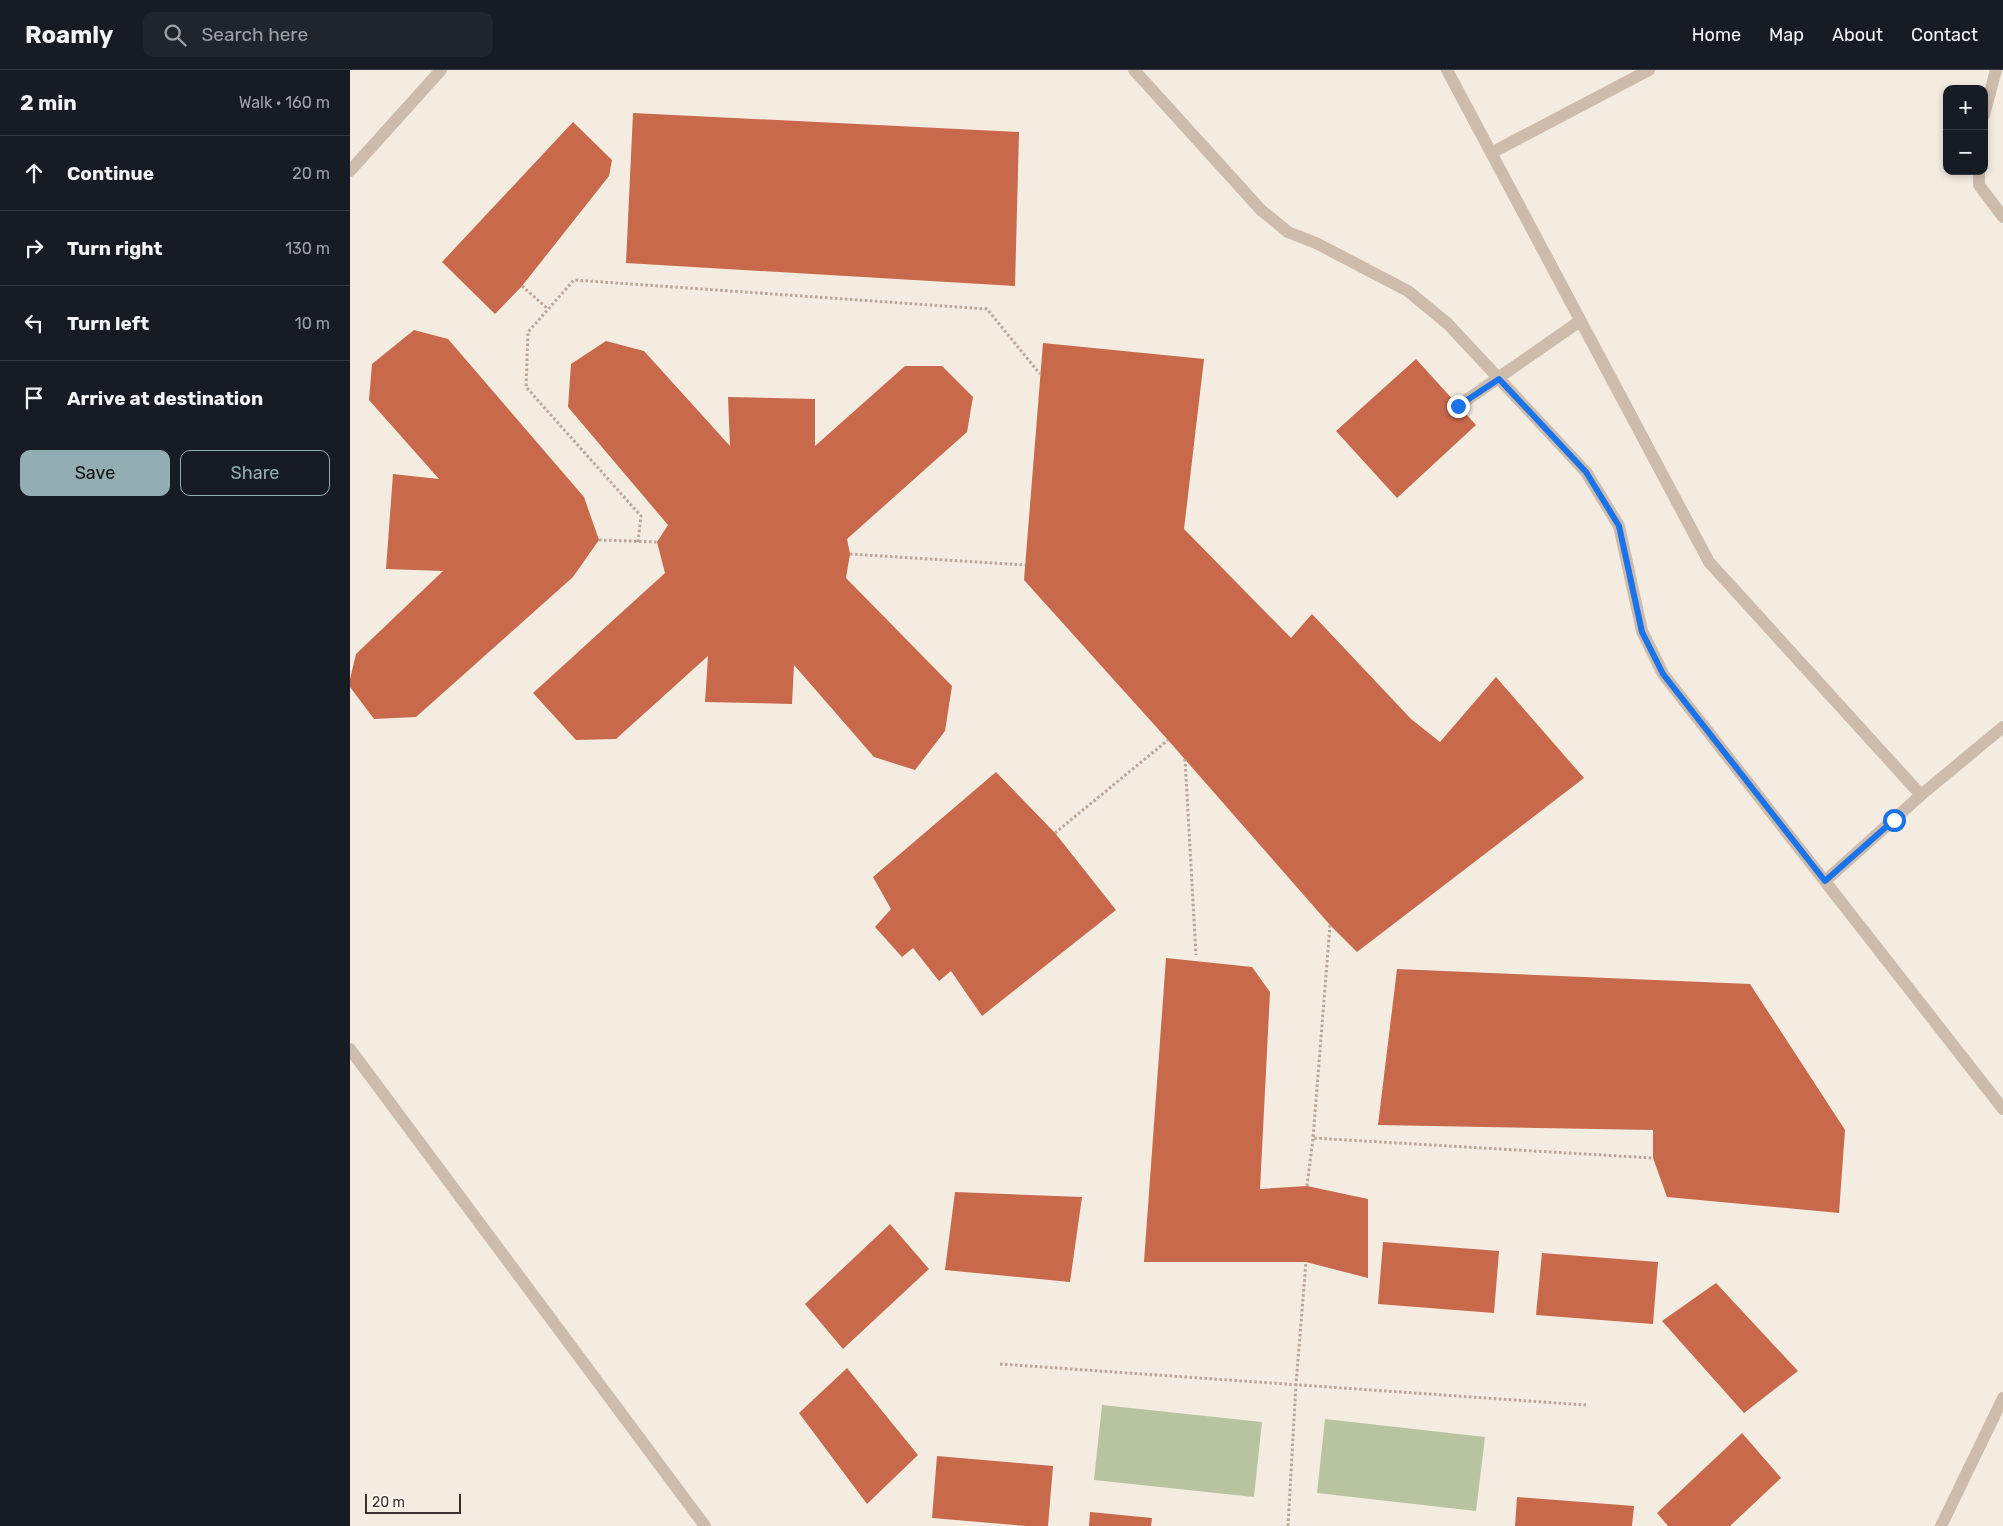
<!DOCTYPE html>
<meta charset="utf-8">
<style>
body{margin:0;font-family:Rubik,sans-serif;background:#20242c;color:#f1f3f6}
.controls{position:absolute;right:15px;top:15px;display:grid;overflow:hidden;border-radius:10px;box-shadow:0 2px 8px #0003}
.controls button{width:45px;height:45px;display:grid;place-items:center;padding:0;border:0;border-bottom:1px solid #363941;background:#171b24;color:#f1f3f6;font:25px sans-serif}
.scale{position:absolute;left:15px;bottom:12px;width:96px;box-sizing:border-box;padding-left:5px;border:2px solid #3b302b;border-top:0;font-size:14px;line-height:18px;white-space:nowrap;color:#3b302b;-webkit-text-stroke:4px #fbf5ee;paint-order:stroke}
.stop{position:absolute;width:15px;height:15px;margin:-11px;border:4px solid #1a73e8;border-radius:50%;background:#fff}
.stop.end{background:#1a73e8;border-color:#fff;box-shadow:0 1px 5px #0008}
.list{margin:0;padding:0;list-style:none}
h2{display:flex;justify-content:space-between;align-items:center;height:65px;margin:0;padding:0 20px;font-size:21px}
h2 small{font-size:16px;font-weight:400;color:#9ea1a6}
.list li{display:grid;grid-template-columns:32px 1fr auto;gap:15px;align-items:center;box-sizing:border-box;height:75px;padding:0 20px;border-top:1px solid #363941}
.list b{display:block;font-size:19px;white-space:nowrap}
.list em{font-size:16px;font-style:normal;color:#9ea1a6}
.actions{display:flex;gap:10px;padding:15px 20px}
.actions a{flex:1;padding:11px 0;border:1px solid #92aeb2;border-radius:10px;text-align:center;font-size:18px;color:#92aeb2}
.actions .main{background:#92aeb2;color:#111}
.icon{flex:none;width:28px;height:28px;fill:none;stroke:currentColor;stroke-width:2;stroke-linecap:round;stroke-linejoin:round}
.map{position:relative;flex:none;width:1653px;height:1456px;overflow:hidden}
header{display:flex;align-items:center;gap:30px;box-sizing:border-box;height:70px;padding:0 25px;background:#171b24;border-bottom:1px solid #363941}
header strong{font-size:24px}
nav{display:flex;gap:28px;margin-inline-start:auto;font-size:18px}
.search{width:350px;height:45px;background:#20242c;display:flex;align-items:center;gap:12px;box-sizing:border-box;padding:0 18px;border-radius:10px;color:#9ea1a6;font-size:19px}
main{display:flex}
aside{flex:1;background:#171b24}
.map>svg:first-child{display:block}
.green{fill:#b8c4a0}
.building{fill:#c8694b}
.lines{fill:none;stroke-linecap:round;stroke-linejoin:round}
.path{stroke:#b9a596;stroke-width:3;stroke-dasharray:2.5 2.5;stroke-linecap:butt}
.service{stroke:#cdbbac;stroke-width:12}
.route{stroke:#1a73e8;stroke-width:6}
</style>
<header>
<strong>Roamly</strong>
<div class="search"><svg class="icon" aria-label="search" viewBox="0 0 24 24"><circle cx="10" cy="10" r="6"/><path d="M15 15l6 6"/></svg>Search here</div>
<nav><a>Home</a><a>Map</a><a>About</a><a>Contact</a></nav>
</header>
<main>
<aside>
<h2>2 min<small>Walk · 160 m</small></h2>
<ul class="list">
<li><svg class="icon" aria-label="ahead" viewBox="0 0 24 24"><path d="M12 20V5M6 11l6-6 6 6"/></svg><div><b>Continue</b></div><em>20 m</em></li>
<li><svg class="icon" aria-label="right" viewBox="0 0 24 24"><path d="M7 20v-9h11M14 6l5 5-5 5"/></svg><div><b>Turn right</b></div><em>130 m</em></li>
<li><svg class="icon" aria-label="left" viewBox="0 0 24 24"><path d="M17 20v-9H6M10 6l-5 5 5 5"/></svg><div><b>Turn left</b></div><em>10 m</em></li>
<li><svg class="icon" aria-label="arrive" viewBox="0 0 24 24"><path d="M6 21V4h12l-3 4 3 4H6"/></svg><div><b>Arrive at destination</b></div></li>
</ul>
<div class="actions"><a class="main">Save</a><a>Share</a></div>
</aside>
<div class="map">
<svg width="1653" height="1456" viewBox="0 0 1653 1456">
<rect width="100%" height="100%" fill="#f4ebe1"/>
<path class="green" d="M 752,1335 L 912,1352 L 904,1427 L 744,1410 Z
M 975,1349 L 1135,1367 L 1126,1441 L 967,1423 Z"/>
<path class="building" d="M 283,43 L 669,62 L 665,216 L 276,193 Z
M 223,52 L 262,90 L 259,106 L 172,216 L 145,244 L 92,192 Z
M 64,260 L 98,269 L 234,427 L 249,470 L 223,507 L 66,647 L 24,649 L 0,617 L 0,609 L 6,584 L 93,501 L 36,499 L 43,404 L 89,409 L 19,330 L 22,294 Z
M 256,271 L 294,281 L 380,376 L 378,327 L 465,329 L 465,376 L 555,296 L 592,296 L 623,327 L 617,362 L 497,469 L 500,484 L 496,508 L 602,616 L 595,661 L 565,700 L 524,687 L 444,595 L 442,634 L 355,632 L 358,586 L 266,669 L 226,670 L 183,623 L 315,503 L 307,472 L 318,455 L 218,337 L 221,294 Z
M 693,273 L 854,289 L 834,459 L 941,568 L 962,544 L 1061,649 L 1090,672 L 1146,607 L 1234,708 L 1007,882 L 980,855 L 818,670 L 674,510 Z
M 1066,289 L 1126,355 L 1047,428 L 986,361 Z
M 646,702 L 705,763 L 766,840 L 632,946 L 601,901 L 589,911 L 563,878 L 552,887 L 525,857 L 541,839 L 523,807 Z
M 816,888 L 902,897 L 920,922 L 910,1119 L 957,1116 L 1018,1129 L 1018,1208 L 956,1192 L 794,1192 Z
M 1047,899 L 1400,914 L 1495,1060 L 1489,1143 L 1317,1127 L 1303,1088 L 1303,1060 L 1028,1055 Z
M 605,1122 L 732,1127 L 720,1212 L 595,1200 Z
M 540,1154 L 579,1199 L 493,1279 L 455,1234 Z
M 1033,1172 L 1149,1181 L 1144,1243 L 1028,1234 Z
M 1192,1183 L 1308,1192 L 1303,1254 L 1186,1245 Z
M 1366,1213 L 1448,1301 L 1394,1343 L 1312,1251 Z
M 497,1298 L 568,1385 L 517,1434 L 449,1343 Z
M 1392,1363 L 1431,1408 L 1380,1456 L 1318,1456 L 1307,1443 Z
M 587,1386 L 703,1396 L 698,1456 L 676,1456 L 582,1448 Z
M 1167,1427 L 1284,1436 L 1282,1456 L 1165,1456 Z
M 740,1442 L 802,1448 L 801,1456 L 739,1456 Z"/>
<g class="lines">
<path class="path" d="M 172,216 L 198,239
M 249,470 L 307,472
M 288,472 L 291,446 L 176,317 L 178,262 L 224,210 L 637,239 L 690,304
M 500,484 L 675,495
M 835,689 L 846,885
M 705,763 L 818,670
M 980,855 L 963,1068 L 1303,1088
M 957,1116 L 963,1068
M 650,1294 L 1236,1335
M 938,1456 L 946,1314 L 956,1192"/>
<path class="service" d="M 784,0 L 911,140 L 938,162 L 966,173 L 1058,221 L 1098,254 L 1236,402 L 1269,456 L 1292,561 L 1313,604 L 1653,1039
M 1097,0 L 1359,492 L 1571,725
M 1634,45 L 1646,0
M 1141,83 L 1299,0
M 0,101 L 91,0
M 1629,101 L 1629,115 L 1653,147
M 1108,336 L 1230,251
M 1475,811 L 1571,725 L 1653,657
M 0,979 L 355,1456
M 1591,1456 L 1653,1328"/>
</g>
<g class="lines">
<path class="route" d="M 1108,336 L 1149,309 L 1236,402 L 1269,456 L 1292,562 L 1313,604 L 1475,811 L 1544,750"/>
</g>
</svg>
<div class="controls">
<button>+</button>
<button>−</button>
</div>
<div class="scale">20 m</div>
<div class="stop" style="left:1544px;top:750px"></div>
<div class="stop end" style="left:1108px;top:336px"></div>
</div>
</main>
